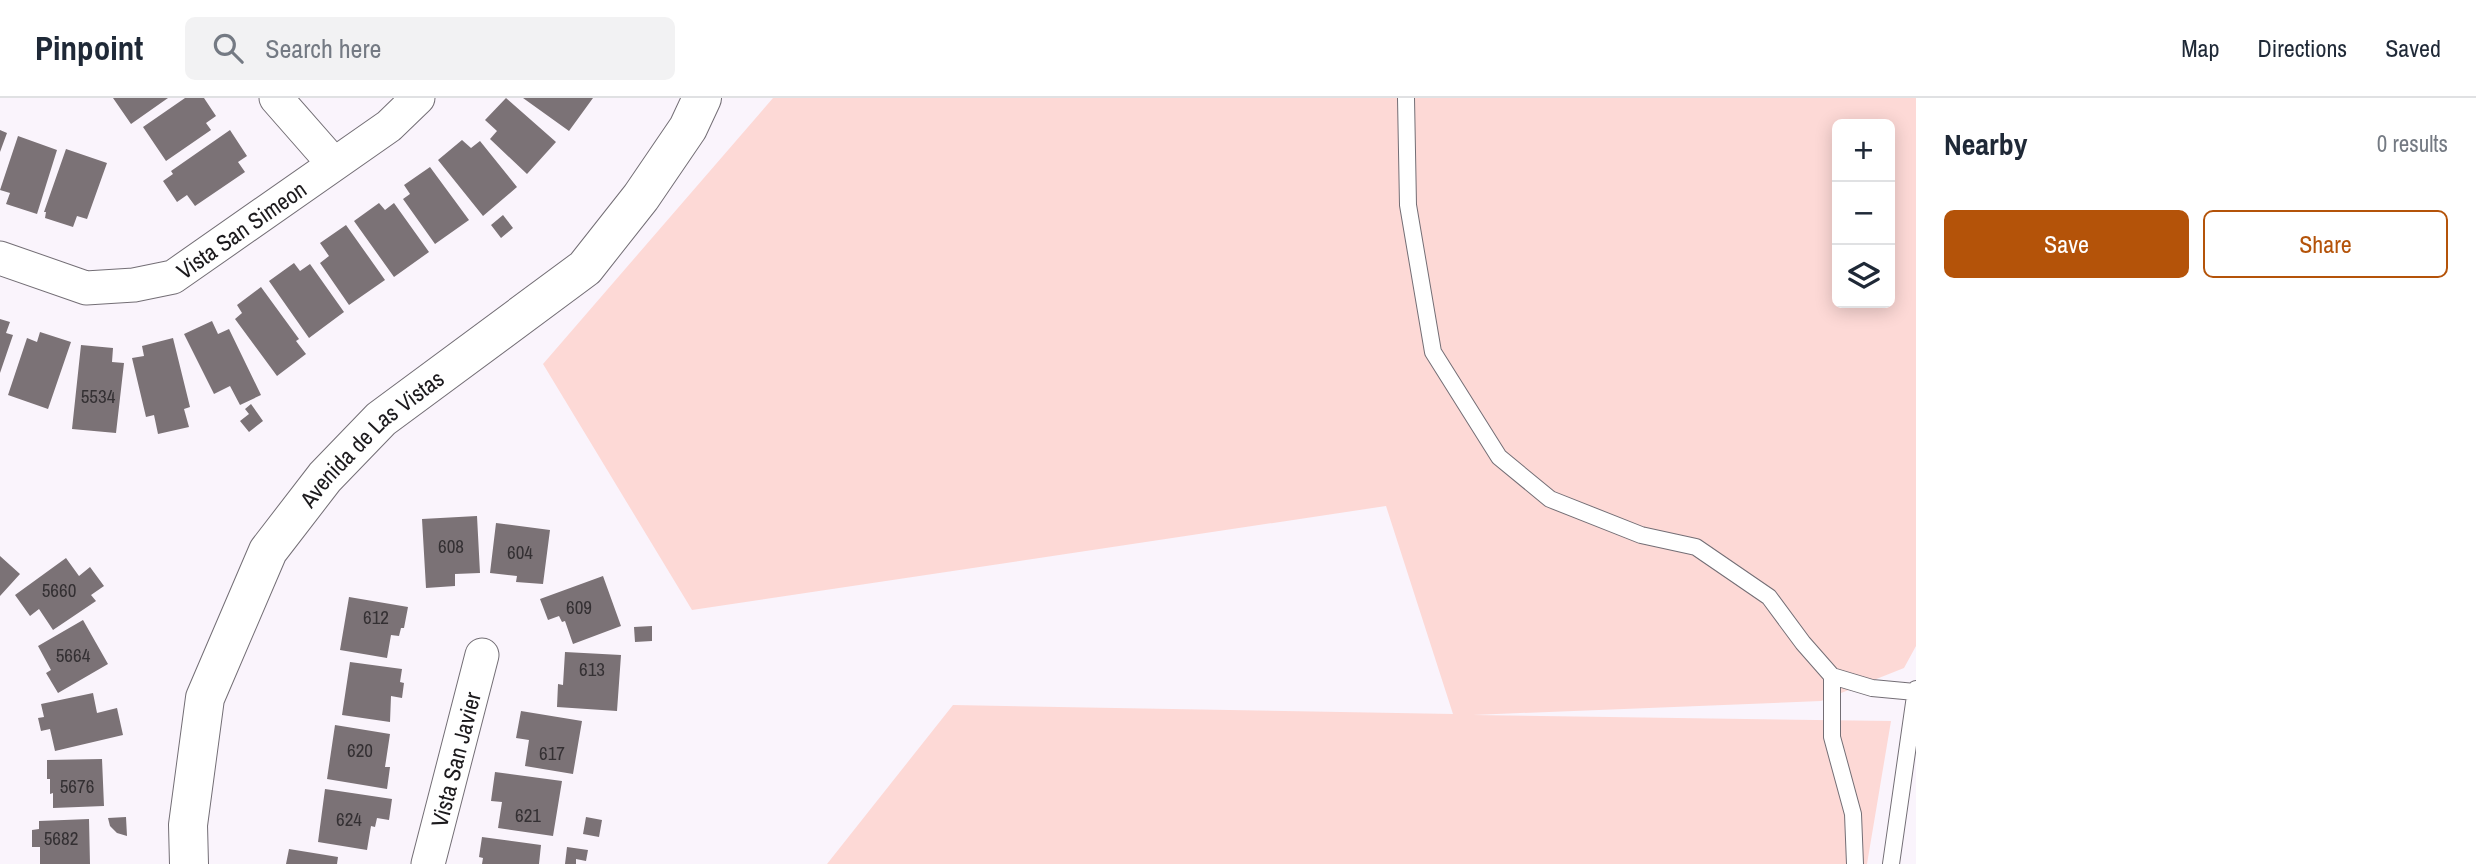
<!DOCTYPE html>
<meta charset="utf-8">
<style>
body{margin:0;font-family:"Archivo Narrow",sans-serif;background:#f2f2f3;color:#1f2937}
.controls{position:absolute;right:21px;top:21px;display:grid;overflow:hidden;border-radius:10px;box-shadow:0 4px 18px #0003}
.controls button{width:63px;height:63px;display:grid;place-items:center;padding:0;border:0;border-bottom:2px solid #e0e1e3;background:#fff;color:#1f2937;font:35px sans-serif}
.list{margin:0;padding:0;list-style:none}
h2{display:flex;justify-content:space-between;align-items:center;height:91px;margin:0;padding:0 28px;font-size:30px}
h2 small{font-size:23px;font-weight:400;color:#747a83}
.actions{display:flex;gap:14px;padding:21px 28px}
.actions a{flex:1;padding:16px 0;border:2px solid #b45309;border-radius:10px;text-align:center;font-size:24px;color:#b45309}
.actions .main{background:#b45309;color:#fff}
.icon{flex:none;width:38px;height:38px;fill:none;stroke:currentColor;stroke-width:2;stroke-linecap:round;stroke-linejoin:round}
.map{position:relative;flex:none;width:1916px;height:766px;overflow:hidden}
header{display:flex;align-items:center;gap:42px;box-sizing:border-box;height:98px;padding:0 35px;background:#fff;border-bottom:2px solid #e0e1e3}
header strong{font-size:33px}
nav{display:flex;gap:38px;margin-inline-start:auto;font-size:24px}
.search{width:490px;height:63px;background:#f2f2f3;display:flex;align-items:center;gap:18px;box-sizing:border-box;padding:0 24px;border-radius:10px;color:#747a83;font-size:26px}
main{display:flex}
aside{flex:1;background:#fff}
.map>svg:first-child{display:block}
.green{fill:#fdd9d6;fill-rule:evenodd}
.building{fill:#7b7276}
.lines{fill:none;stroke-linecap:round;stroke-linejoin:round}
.lane-casing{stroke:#736e75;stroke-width:18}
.street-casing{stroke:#736e75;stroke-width:35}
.secondary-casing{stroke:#736e75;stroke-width:40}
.lane{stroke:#fff;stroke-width:16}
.street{stroke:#fff;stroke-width:33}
.secondary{stroke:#fff;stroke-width:38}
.labels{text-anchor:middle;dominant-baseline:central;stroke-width:6;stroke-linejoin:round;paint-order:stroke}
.number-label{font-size:19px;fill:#343033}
.street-label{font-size:23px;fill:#1c1a1d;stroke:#fff}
</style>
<header>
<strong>Pinpoint</strong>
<div class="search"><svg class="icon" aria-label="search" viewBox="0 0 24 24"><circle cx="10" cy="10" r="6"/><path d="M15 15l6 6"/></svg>Search here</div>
<nav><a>Map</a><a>Directions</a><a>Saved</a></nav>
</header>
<main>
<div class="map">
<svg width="1916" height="766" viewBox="0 0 1916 766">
<rect width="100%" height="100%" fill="#faf4fc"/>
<path class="green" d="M 773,0 L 1916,0 L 1916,548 L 1904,570 L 1821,603 L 1473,617 L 1891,623 L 1867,766 L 827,766 L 953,607 L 1453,616 L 1386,408 L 692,512 L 543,266 ZM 1837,26 L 1890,26 L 1890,205 L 1837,205 Z"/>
<path class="building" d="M 113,0 L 168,0 L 131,26 Z
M 185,0 L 204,0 L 216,18 L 206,25 L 211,32 L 166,63 L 143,29 Z
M 506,0 L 556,44 L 527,76 L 490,41 L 497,33 L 485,22 Z
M 523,0 L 593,0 L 569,33 Z
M 0,32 L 7,35 L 0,54 Z
M 230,32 L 247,58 L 238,64 L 245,74 L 195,108 L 187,97 L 177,104 L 163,83 L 173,76 L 171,73 Z
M 18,38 L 57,52 L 37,116 L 6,106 L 10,95 L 0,92 Z
M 462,42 L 471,50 L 480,43 L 517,89 L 483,118 L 438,62 Z
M 66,51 L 107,65 L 87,121 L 77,118 L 73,129 L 45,120 L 46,114 L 44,114 Z
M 430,69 L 469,122 L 435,146 L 403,101 L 410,96 L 404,87 Z
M 379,105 L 385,112 L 394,105 L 429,154 L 394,179 L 354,123 Z
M 503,117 L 513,130 L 501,140 L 491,127 Z
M 346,127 L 385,182 L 349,207 L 320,165 L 329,158 L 320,145 Z
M 294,165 L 300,173 L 310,166 L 344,214 L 309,240 L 269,183 Z
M 261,189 L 299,241 L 296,243 L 306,256 L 277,278 L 235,221 L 242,215 L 237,207 Z
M 0,221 L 10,224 L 6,235 L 13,237 L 0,275 Z
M 212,223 L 218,236 L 229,231 L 261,297 L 240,307 L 230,288 L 214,296 L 184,236 Z
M 40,234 L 71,244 L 48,311 L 8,297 L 27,240 L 37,244 Z
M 173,240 L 190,309 L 184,311 L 189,329 L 158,336 L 154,317 L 146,319 L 132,260 L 144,258 L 142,248 Z
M 81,247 L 113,250 L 112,264 L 124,265 L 116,335 L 72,331 Z
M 251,306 L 263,323 L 249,334 L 240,323 L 249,316 L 245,311 Z
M 477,418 L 480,475 L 455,476 L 455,488 L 426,490 L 422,421 Z
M 496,425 L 550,432 L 543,486 L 516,484 L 517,478 L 490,475 Z
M 0,458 L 20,476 L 0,498 Z
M 66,460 L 79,478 L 90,469 L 104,488 L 91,497 L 96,503 L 53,532 L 39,511 L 30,518 L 15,497 Z
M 603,478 L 621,528 L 573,546 L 565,523 L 562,524 L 559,518 L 548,522 L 540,501 Z
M 349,499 L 408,509 L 404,530 L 401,530 L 399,538 L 391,537 L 387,560 L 340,552 Z
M 83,522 L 108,566 L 58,595 L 46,575 L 51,572 L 38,548 Z
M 652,528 L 652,543 L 635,544 L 634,529 Z
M 565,554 L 621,557 L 617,613 L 557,609 L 558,586 L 563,587 Z
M 350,564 L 402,571 L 400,584 L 404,585 L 402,600 L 391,598 L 390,624 L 342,617 Z
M 93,595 L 97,615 L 117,610 L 123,637 L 55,653 L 50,631 L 41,633 L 38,620 L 44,619 L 41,606 Z
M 521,613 L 582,623 L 573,676 L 525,668 L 529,642 L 516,640 Z
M 335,627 L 390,636 L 385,669 L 390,669 L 387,691 L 327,681 Z
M 102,661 L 104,708 L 53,710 L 53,695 L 50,696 L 50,681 L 47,681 L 47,662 Z
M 495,674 L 562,683 L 553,738 L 498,730 L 502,704 L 491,703 Z
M 325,691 L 392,701 L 389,722 L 377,720 L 375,729 L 371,728 L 367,752 L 318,744 Z
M 126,719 L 127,738 L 117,735 L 110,728 L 108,720 Z
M 586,719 L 602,722 L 599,739 L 583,736 Z
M 89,721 L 90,766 L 40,766 L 40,749 L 32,749 L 32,732 L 39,731 L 39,723 Z
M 482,739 L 541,747 L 539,766 L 482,766 L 483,760 L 479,759 Z
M 567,749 L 588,752 L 586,763 L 576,761 L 576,766 L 565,766 Z
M 289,751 L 338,759 L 337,766 L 286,766 Z"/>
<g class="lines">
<defs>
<path id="lane" d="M 1406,0 L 1408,107 L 1433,254 L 1499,359 L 1550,401 L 1641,437 L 1696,449 L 1769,499 L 1803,545 L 1832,578 L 1832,639 L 1853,716 L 1855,766
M 1832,578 L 1872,590 L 1915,594
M 1891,766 L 1916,591"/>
<g id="street">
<path d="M 276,0 L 333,65"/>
<path id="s1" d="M 0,160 L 86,190 L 134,187 L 173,179 L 389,28 L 418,0"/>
<path id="s2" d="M 428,766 L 482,557"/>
</g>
<g id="secondary">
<path id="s3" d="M 189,766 L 188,727 L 205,600 L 268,453 L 325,379 L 381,321 L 585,170 L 641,99 L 688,30 L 702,0"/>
</g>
</defs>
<use href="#lane" class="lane-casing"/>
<use href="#street" class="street-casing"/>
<use href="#secondary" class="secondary-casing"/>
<use href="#lane" class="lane"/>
<use href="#street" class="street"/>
<use href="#secondary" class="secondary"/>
</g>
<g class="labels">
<g class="number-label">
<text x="98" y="298">5534</text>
<text x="451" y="448">608</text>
<text x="520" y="454">604</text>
<text x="59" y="492">5660</text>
<text x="579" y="509">609</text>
<text x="376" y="519">612</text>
<text x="73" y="557">5664</text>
<text x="592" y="571">613</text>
<text x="360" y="652">620</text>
<text x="552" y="655">617</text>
<text x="77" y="688">5676</text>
<text x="528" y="717">621</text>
<text x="349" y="721">624</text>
<text x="61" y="740">5682</text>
</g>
<g class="street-label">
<text stroke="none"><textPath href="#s1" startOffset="262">Vista San Simeon</textPath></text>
<text stroke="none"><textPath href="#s3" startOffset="481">Avenida de Las Vistas</textPath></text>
<text stroke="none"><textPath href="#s2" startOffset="108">Vista San Javier</textPath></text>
</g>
</g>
</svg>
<div class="controls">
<button>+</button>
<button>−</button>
<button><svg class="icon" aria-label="layers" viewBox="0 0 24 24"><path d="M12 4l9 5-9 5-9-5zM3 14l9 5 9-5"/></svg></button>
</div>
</div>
<aside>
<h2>Nearby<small>0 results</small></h2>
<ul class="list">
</ul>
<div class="actions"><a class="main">Save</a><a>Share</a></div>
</aside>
</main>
